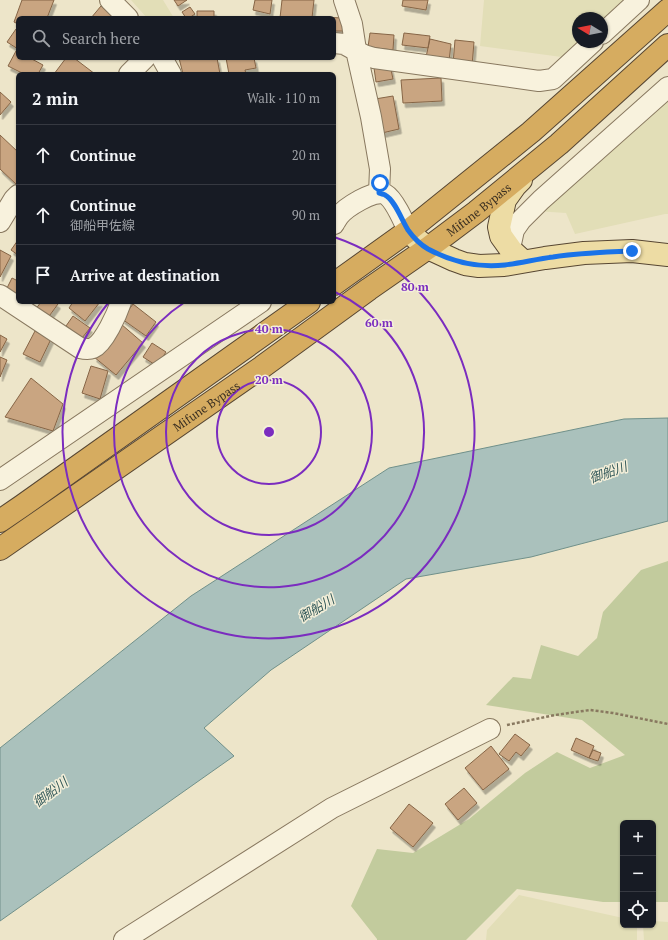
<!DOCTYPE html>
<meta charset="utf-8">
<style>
body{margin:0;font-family:"PT Serif","Noto Sans JP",serif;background:#242831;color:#f1f3f6}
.controls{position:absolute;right:12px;bottom:12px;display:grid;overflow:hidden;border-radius:6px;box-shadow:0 1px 3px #0004}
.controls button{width:36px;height:36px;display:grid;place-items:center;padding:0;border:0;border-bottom:1px solid #363941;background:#171b24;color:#f1f3f6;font:20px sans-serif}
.compass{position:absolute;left:572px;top:12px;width:36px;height:36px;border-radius:50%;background:#171b24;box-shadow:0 1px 3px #0004;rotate:280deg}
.stop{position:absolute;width:12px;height:12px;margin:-9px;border:3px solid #1a73e8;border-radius:50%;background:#fff}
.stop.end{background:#1a73e8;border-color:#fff;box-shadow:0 1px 4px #0008}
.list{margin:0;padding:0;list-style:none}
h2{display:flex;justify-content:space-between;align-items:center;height:52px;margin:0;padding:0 16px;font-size:17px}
h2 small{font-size:13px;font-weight:400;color:#9ea1a6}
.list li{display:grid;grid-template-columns:26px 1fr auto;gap:12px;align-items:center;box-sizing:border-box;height:60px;padding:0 16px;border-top:1px solid #363941}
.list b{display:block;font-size:15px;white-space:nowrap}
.list p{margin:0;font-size:13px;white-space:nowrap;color:#9ea1a6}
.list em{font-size:13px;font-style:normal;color:#9ea1a6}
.icon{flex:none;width:22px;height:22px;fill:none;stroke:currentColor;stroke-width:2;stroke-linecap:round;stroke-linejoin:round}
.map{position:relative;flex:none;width:668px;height:940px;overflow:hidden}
.search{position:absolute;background:#171b24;box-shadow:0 1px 3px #0004;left:16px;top:16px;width:320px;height:44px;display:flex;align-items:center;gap:10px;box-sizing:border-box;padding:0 14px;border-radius:6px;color:#9ea1a6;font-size:15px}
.panel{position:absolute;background:#171b24;box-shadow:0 1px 3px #0004;left:16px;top:72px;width:320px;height:232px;border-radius:6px}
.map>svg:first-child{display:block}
.farmland{fill:#e2deb7}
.green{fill:#c2cb9d}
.water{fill:#aac1bc;stroke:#70908a}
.building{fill:#c9a581;stroke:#866546;filter:url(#shadow)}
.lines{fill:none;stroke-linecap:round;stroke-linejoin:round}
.minor-casing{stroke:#88785f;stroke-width:22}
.major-casing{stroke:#574632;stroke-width:24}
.highway-casing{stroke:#574632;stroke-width:24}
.path{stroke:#88785f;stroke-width:2.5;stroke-dasharray:3 2;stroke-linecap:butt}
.minor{stroke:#f8f2dd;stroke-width:20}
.major{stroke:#eddca4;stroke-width:22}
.highway{stroke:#d6ac60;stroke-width:22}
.route{stroke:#1a73e8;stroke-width:5}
.ring{fill:none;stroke:#7b2cbf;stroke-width:2}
.labels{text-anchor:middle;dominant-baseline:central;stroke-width:3;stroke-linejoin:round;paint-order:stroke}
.street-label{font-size:12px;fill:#3a2f21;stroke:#f4efd9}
.water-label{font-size:13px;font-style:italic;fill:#325859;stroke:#f4efd9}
.centre{fill:#7b2cbf;stroke:#f4efd9;stroke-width:2}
.ring-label{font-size:12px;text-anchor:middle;font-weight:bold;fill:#7b2cbf;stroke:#f4efd9;stroke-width:3;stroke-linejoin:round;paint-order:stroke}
</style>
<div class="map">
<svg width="668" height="940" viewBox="0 0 668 940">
<defs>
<filter id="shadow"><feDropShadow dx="2.5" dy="4.5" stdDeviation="0" flood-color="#0004"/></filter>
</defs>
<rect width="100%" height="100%" fill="#ede5c9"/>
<path class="farmland" d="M 131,0 L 163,0 L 174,18 L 147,18 Z
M 484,0 L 625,0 L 602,24 L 602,18 L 578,18 L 578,42 L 584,42 L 569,58 L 480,46 Z
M 668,98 L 668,214 L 665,214 L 575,234 L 566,213 L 536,211 Z
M 519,895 L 623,918 L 623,925 L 637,925 L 637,940 L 486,940 L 487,930 Z
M 653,921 L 668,922 L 668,940 L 644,940 L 643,925 L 653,925 Z"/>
<path class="green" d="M 668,561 L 668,902 L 653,902 L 653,823 L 623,823 L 623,902 L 603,902 L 517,889 L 466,940 L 377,940 L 377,939 L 351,906 L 377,849 L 413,853 L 469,819 L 525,773 L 557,752 L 590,768 L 625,755 L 582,720 L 486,705 L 513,677 L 531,679 L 541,645 L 578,656 L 597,638 L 603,612 L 641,570 Z"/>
<path class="water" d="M 668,418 L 668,521 L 531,557 L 406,579 L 271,670 L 204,728 L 234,756 L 0,921 L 0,748 L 191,596 L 389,468 L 624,419 Z"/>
<path class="building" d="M 22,0 L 54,0 L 47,18 L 18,18 L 18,24 L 14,22 Z
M 174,0 L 187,0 L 178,6 Z
M 255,0 L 272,0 L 270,14 L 253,10 Z
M 282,0 L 314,0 L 312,18 L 280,18 Z
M 403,0 L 428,0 L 426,10 L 402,6 Z
M 101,6 L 115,18 L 91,18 Z
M 190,7 L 195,14 L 189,18 L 186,18 L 182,12 Z
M 197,11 L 214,11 L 214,18 L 197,18 Z
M 318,17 L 344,18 L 343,31 L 334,31 L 334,18 L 318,18 Z
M 16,29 L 18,30 L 18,49 L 7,42 Z
M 370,33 L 394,35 L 393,50 L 368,47 Z
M 404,33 L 430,36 L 428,48 L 402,45 Z
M 430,39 L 451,44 L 449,61 L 426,57 Z
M 455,40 L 474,42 L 472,66 L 453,64 Z
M 16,51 L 18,52 L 18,58 L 30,58 L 43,65 L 38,74 L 24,74 L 8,66 Z
M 66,58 L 74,58 L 95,74 L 54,74 Z
M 179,58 L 217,58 L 220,74 L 183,74 Z
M 226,58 L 254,58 L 256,68 L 245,70 L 246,74 L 229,74 Z
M 390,65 L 393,79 L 376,82 L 374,68 Z
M 441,78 L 442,101 L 403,103 L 401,80 Z
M 0,92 L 11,102 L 0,115 Z
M 393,96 L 399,129 L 382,133 L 375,99 Z
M 0,135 L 18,152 L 18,186 L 0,169 Z
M 18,240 L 18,255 L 11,250 Z
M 0,250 L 11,256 L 0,277 Z
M 12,278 L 18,281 L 18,294 L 17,296 L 6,290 Z
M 41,302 L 55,302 L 58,304 L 47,319 L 35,310 Z
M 73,302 L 100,302 L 85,321 L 69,308 Z
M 133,304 L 156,322 L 146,336 L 122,319 Z
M 73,316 L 90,328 L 82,338 L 66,326 Z
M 121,324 L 143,343 L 116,375 L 94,357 Z
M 35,331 L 51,339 L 40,362 L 23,354 Z
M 0,335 L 7,339 L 0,352 Z
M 152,343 L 166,352 L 157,366 L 143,357 Z
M 0,357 L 7,360 L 0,377 Z
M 91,366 L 108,371 L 100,399 L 82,393 Z
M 31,378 L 63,404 L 53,431 L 5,417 Z
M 515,734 L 530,745 L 521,756 L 516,752 L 509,761 L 499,754 Z
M 576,738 L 594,746 L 589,758 L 571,750 Z
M 491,746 L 509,769 L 483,790 L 465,768 Z
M 593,750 L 601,753 L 598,761 L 589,758 Z
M 464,788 L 477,803 L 458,820 L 445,804 Z
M 409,804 L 433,823 L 413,847 L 390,828 Z"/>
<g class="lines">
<defs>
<path id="minor" d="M 110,0 L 128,18
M 344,0 L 352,24 L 356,50 L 371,117 L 380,169 L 379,193
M 602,34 L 639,0
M 334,43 L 344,44 L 364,55 L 374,58 L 539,81 L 553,79 L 593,42
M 162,58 L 171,74
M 129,74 L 145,58
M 0,222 L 14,199 L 18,195
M 334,224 C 335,222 337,219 339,216 C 345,208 374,189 385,194 C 394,199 404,222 408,231
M 511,250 L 511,244 L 514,230 L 521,220 L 541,200 L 668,87
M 0,295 L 80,348 C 84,349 88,350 93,348 C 104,343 117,314 121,302
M 0,480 L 261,302
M 124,940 L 332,808 L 490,729"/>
<path id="major" d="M 521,180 L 515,186 L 505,200 L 499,227 L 501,236 L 511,250 L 523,261
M 408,231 L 418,240 L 428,248 L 454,260 L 465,264 L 479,266 L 504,265 L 545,258 L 584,253 L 632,251 L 668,255"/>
<g id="highway">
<path d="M 334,284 L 408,231 L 531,132 L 668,10"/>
<path d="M 0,521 L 22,506 L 309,302"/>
<path id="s1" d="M 0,549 L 262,367 L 369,289 L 428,248 L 476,212 L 559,144 L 668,45"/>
</g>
</defs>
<use href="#minor" class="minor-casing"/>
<use href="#major" class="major-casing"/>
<use href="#highway" class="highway-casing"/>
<path class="path" d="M 507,725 L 555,715 L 590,710 L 613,713 L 668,724"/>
<use href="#minor" class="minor"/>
<use href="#major" class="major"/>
<use href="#highway" class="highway"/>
</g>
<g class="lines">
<path class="route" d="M 380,183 L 379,193 C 381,194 384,194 385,195 C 395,200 402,221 408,230 C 413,237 421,245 428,249 C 452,262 478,268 505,265 C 521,263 537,259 553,257 C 579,253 605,252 632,251"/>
</g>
<g class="ring">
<circle cx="269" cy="432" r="52"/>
<circle cx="269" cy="432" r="103"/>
<path d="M335 292A155 155 0 1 1 185 302"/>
<path d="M334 237A206 206 0 1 1 109 302"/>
</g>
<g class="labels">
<g class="street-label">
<text stroke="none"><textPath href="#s1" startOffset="587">Mifune Bypass</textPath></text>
<text stroke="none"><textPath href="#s1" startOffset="251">Mifune Bypass</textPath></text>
</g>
<g class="water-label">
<text transform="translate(608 472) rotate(-19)">御船川</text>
<text transform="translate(316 608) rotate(-31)">御船川</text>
<text transform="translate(50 792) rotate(-37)">御船川</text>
</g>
</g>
<circle cx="269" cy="432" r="6" class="centre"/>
<g class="ring-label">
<text x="415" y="291">80 m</text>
<text x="379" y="327">60 m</text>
<text x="269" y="333">40 m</text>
<text x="269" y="384">20 m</text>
</g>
</svg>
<div class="controls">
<button>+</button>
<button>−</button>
<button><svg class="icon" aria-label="locate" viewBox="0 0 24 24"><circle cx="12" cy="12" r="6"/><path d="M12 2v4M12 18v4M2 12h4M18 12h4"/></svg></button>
</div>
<svg class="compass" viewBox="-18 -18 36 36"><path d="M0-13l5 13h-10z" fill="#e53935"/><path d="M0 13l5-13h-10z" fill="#9ea1a6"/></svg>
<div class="stop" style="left:380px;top:183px"></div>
<div class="stop end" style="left:632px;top:251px"></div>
<div class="search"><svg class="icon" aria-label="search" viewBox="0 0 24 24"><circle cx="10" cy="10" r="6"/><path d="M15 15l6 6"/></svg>Search here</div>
<section class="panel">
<h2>2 min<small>Walk · 110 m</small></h2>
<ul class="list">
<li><svg class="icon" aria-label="ahead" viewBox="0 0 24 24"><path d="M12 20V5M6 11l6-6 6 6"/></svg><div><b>Continue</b></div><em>20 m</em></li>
<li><svg class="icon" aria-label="ahead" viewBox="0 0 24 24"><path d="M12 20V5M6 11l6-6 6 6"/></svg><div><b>Continue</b><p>御船甲佐線</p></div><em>90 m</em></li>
<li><svg class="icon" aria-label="arrive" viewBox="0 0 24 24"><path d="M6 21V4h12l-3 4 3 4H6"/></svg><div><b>Arrive at destination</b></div></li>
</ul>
</section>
</div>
